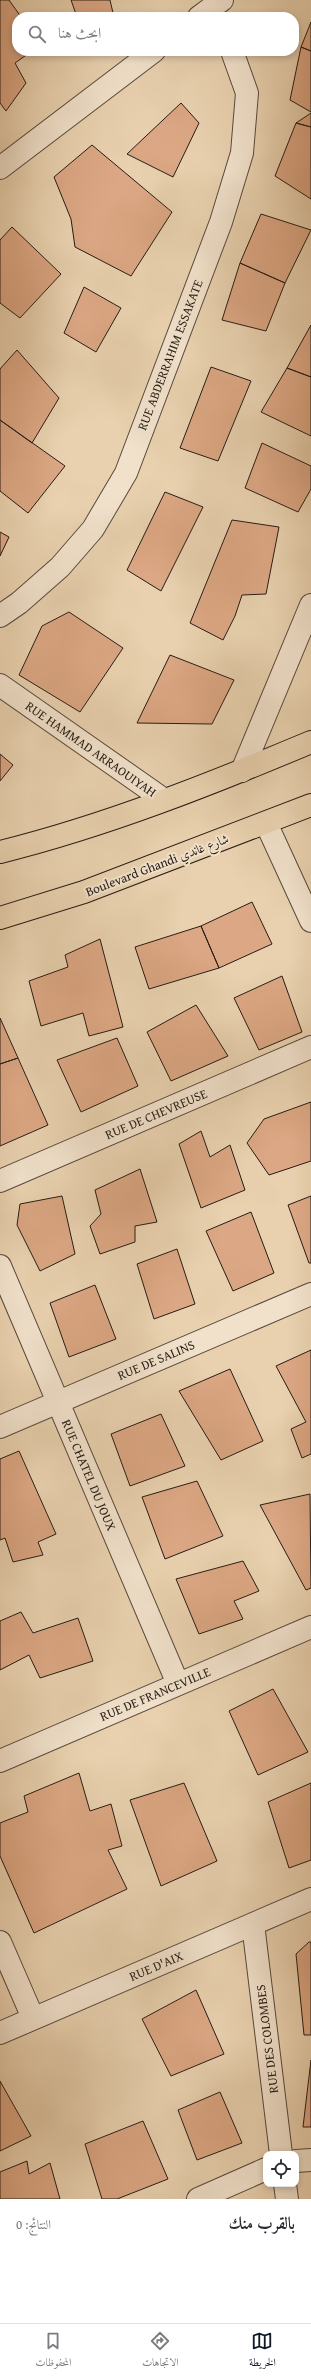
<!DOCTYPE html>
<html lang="ar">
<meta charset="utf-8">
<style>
body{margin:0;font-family:"Gentium Book Plus",Amiri,serif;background:#f7f7f7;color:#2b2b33;direction:rtl}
.controls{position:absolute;right:12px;bottom:12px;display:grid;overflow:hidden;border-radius:8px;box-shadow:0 2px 6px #0003}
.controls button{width:36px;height:36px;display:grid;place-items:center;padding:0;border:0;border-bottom:1px solid #e1e1e2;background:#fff;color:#2b2b33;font:20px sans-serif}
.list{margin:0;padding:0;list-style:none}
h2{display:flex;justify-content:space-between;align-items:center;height:52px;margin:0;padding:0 16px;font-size:17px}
h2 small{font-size:13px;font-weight:400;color:#7c7c81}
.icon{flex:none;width:22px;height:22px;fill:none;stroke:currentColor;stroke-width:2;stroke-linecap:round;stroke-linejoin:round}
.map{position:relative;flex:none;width:311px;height:2199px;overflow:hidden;direction:ltr}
.search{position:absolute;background:#fff;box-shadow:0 2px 6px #0003;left:12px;right:12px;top:12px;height:44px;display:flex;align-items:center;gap:10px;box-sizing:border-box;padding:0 14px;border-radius:16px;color:#7c7c81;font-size:15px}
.sheet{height:124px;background:#fff}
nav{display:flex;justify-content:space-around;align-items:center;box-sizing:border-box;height:56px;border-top:1px solid #e1e1e2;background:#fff;font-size:11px;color:#7c7c81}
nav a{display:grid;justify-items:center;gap:2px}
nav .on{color:#111827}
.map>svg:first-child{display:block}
.building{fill:#dca784;stroke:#271c15}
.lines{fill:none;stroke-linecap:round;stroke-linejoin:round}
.minor-casing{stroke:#58493c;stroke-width:24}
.primary-casing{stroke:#271c15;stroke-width:24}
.minor{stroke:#f1e1cb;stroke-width:22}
.primary{stroke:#e9d1af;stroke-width:22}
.labels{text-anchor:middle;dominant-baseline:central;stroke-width:4;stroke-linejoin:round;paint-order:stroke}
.street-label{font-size:13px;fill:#271c15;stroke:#f1e1cb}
</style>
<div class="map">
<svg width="311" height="2199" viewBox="0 0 311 2199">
<rect width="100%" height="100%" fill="#e9d1af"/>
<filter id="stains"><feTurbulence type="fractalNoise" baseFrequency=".005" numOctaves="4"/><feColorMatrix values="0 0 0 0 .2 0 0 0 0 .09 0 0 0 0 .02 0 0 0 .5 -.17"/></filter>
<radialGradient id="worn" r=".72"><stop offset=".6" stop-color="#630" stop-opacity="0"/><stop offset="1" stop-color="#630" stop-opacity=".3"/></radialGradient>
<path class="building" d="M 0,0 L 9,0 L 21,17 L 17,17 L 17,51 L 32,51 L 15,63 L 26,83 L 6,111 L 0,103 Z
M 71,0 L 110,0 L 113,13 L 107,17 L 77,17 Z
M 311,22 L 311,51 L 301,47 Z
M 301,47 L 311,51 L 311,112 L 290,100 Z
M 181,103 L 199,123 L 173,177 L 127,154 Z
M 311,113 L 311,127 L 296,123 Z
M 296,123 L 311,127 L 311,199 L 275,176 Z
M 92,145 L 172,212 L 131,276 L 75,247 L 71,219 L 54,177 Z
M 261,214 L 311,230 L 285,283 L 240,263 Z
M 12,227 L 61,274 L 20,318 L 0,303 L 0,240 Z
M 240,263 L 285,283 L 266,331 L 222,320 Z
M 84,287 L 121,308 L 96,352 L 64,333 Z
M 311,325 L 311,377 L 287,368 Z
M 17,350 L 59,398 L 32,443 L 0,420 L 0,369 Z
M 211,367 L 251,381 L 218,461 L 180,448 Z
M 287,368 L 311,377 L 311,436 L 261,412 Z
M 0,420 L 65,466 L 28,513 L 0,491 Z
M 262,443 L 311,466 L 311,489 L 298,512 L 245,488 Z
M 165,492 L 203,507 L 161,591 L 127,570 Z
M 232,520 L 279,527 L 266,594 L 242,595 L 235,616 L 223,640 L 190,623 Z
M 0,532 L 9,537 L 0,556 Z
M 69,612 L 123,648 L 80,712 L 19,675 L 42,626 Z
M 170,655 L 234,680 L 212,724 L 137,723 Z
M 0,754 L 13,765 L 0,781 Z
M 252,902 L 272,944 L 219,968 L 201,926 Z
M 201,926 L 219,968 L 149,989 L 135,947 Z
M 100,939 L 123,1027 L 89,1036 L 83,1013 L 41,1026 L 29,981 L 68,967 L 65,955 Z
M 282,976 L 302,1032 L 259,1050 L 234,998 Z
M 196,1005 L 228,1056 L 171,1081 L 147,1032 Z
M 0,1018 L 18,1058 L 0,1064 Z
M 117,1038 L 138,1086 L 81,1112 L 57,1060 Z
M 18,1058 L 48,1125 L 0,1146 L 0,1064 Z
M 311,1102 L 311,1161 L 269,1175 L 247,1143 L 264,1119 Z
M 201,1131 L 210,1157 L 230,1145 L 245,1190 L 201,1208 L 179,1144 Z
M 140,1169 L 157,1222 L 135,1226 L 135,1242 L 100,1254 L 90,1226 L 101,1214 L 95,1190 Z
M 62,1196 L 75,1254 L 40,1271 L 17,1225 L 20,1204 Z
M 311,1196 L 311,1263 L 309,1263 L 288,1205 Z
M 251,1212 L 274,1273 L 233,1291 L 206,1231 Z
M 177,1249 L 195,1304 L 154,1319 L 137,1264 Z
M 95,1285 L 116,1339 L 69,1357 L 50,1303 Z
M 311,1350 L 311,1454 L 302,1458 L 291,1429 L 306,1422 L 276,1366 Z
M 230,1369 L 263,1441 L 221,1460 L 179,1391 Z
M 161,1414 L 185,1466 L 130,1486 L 111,1434 Z
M 19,1451 L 56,1534 L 38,1542 L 43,1555 L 13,1562 L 5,1538 L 0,1540 L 0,1459 Z
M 197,1481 L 223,1536 L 165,1559 L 142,1497 Z
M 310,1494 L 311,1588 L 306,1590 L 260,1505 Z
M 243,1561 L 259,1591 L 234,1601 L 243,1619 L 199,1634 L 176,1579 Z
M 21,1612 L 33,1633 L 78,1618 L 93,1661 L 40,1678 L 29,1655 L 0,1670 L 0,1621 Z
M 273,1689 L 308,1752 L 258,1775 L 229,1711 Z
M 79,1773 L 90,1811 L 111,1804 L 122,1846 L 108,1850 L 127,1889 L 34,1933 L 0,1856 L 0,1823 L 28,1812 L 24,1796 Z
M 184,1783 L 217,1861 L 161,1886 L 130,1800 Z
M 311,1783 L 311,1860 L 289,1868 L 268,1802 Z
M 309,1942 L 311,1942 L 311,2035 L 304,2035 L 296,1954 Z
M 196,1990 L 224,2054 L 171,2076 L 142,2019 Z
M 311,2060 L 311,2127 L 303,2127 Z
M 0,2081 L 31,2136 L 0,2151 Z
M 220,2092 L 242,2143 L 197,2160 L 178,2110 Z
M 143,2121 L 168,2179 L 117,2199 L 102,2199 L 85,2144 Z
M 27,2161 L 29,2174 L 50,2163 L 60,2199 L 0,2199 L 0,2172 Z"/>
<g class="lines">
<defs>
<path id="minor" d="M 199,17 L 222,0
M 0,168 L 154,51
M 0,616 L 19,603 L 60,567 L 93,529 L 126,473 L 221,222 L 242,153 L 247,93 L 232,51
M 0,685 L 163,799
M 242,771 L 311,605
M 266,823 L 311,921
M 0,1181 L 311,1047
M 0,1266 L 178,1684
M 0,1427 L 311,1294
M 0,1761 L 311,1627
M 253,1924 L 281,2154
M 0,1942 L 33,2018
M 0,2033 L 311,1899
M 296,2161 L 311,2160
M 285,2184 L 287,2199
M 198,2199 L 266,2169"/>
<path id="primary" d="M 0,852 C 105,826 211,784 311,742
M 0,918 L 84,892 L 311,805"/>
</defs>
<use href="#minor" class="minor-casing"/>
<use href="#primary" class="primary-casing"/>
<use href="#minor" class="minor"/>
<use href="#primary" class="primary"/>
</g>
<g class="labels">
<g class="street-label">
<text transform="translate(170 355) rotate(-69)">RUE ABDERRAHIM ESSAKATE</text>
<text transform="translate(91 749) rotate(35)">RUE HAMMAD ARRAOUIYAH</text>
<text transform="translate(157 865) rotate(-21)">Boulevard Ghandi شارع غاندي</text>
<text transform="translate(156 1114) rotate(-23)">RUE DE CHEVREUSE</text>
<text transform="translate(156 1360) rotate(-23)">RUE DE SALINS</text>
<text transform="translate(89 1475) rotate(67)">RUE CHATEL DU JOUX</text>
<text transform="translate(155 1694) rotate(-23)">RUE DE FRANCEVILLE</text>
<text transform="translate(156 1966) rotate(-23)">RUE D'AIX</text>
<text transform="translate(267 2039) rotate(-97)">RUE DES COLOMBES</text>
</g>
</g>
<rect width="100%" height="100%" filter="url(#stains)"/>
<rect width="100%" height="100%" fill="url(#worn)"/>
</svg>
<div class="controls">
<button><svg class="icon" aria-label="locate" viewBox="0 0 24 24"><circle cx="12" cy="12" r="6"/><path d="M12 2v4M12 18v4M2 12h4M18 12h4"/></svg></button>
</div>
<div class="search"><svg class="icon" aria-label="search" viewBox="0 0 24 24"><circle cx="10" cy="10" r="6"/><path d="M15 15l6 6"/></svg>ابحث هنا</div>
</div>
<section class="sheet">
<h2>بالقرب منك<small>النتائج: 0</small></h2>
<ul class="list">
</ul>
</section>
<nav>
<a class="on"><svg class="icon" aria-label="map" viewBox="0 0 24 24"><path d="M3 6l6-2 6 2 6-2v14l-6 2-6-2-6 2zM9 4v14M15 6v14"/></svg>الخريطة</a>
<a><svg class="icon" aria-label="directions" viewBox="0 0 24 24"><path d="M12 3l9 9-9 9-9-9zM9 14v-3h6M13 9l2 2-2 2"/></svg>الاتجاهات</a>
<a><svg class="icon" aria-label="saved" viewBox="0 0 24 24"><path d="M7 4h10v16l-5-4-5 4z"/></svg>المحفوظات</a>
</nav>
